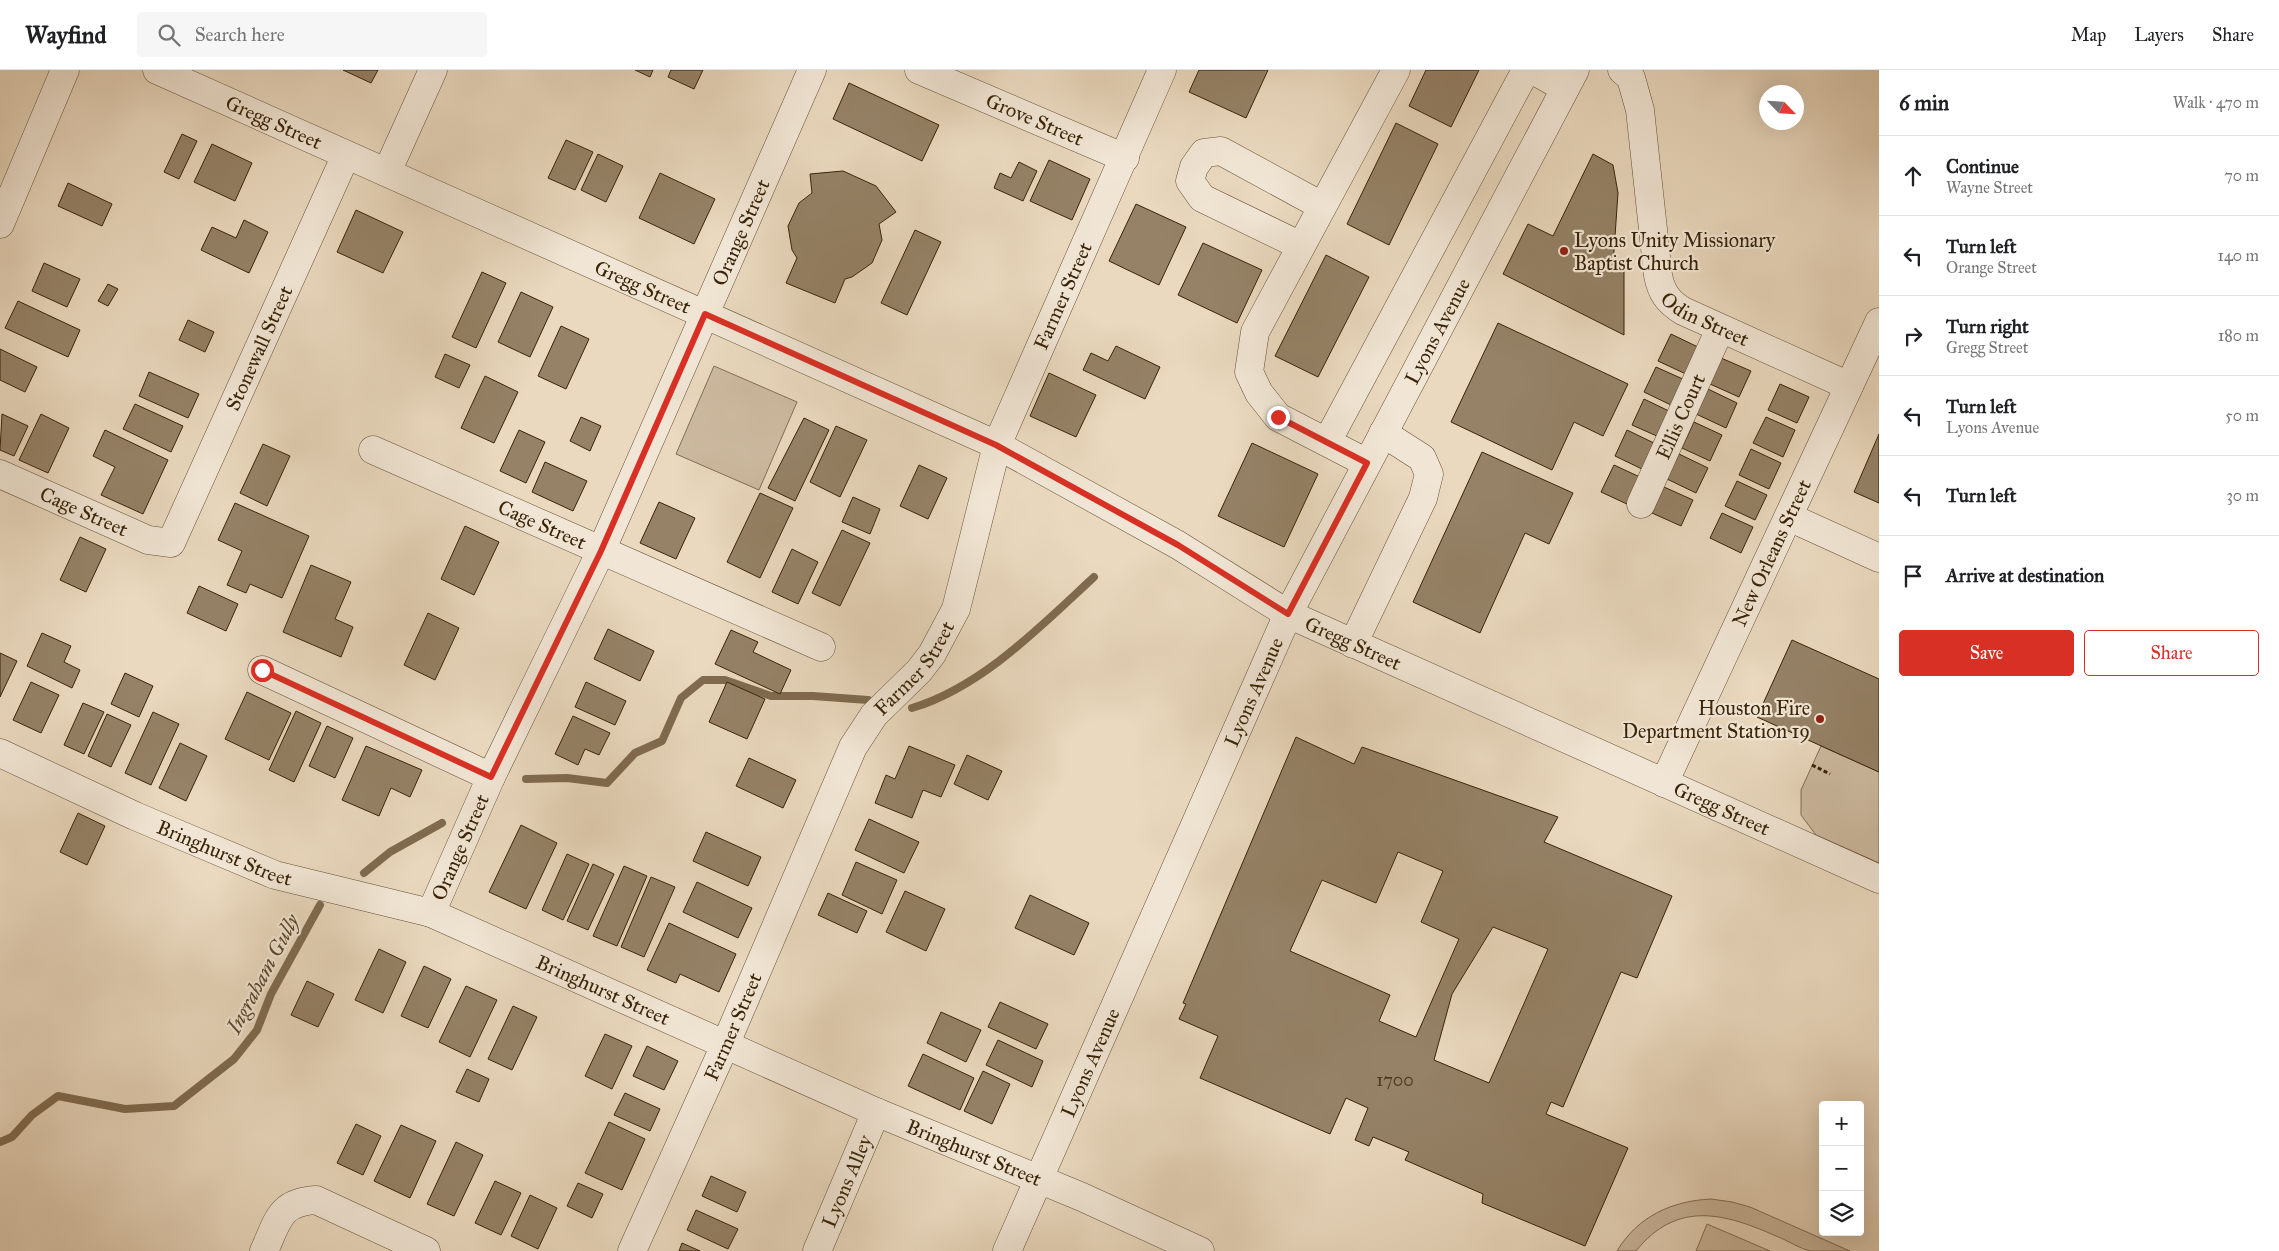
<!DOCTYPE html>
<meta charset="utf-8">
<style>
body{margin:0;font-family:"IM FELL Great Primer",serif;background:#f6f6f6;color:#202124}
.controls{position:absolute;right:15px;bottom:15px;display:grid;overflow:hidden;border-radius:5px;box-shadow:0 5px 20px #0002}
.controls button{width:45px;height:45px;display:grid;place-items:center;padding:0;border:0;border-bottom:1px solid #e0e0e0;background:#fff;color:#202124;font:25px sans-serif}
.compass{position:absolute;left:1759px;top:15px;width:45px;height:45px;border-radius:50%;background:#fff;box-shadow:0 5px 20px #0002;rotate:115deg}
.stop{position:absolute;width:15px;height:15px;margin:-11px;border:4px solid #d93025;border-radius:50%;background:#fff}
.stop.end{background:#d93025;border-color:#fff;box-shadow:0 1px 5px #0008}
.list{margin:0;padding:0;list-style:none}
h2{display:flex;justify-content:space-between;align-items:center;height:65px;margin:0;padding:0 20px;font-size:21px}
h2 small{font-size:16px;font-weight:400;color:#757577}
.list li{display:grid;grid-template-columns:32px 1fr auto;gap:15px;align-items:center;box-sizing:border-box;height:80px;padding:0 20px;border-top:1px solid #e0e0e0}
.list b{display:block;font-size:19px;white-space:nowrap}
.list p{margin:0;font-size:16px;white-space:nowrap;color:#757577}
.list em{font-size:16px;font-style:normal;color:#757577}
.actions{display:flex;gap:10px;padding:15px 20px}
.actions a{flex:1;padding:11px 0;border:1px solid #d93025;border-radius:5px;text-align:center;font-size:18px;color:#d93025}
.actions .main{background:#d93025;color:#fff}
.icon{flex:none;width:28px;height:28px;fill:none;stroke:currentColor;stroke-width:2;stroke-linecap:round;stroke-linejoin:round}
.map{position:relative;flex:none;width:1879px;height:1181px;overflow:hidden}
header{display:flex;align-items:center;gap:30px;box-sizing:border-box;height:70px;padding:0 25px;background:#fff;border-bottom:1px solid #e0e0e0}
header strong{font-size:24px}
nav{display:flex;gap:28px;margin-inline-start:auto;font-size:18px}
.search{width:350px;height:45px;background:#f6f6f6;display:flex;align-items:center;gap:12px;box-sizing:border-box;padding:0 18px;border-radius:5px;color:#757577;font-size:19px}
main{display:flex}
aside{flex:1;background:#fff}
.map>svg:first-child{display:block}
.green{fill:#ccbaa0;stroke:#826e54}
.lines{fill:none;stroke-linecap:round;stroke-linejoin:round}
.stream{stroke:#7f6b50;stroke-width:8}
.building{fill:#958267;stroke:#392307;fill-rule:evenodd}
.minor-casing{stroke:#655035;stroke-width:29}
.path{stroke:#392307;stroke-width:3;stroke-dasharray:4 2.5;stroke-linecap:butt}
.minor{stroke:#f1e6d5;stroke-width:28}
.route{stroke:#d93025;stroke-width:6}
.poi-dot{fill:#8f2418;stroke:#f1e6d5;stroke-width:2}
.labels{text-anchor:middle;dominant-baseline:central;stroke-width:4.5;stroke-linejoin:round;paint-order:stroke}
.number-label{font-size:18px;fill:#503b1f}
.street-label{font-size:20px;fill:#392307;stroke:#f1e6d5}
.poi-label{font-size:20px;fill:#392307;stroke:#f1e6d5;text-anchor:start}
.water-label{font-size:21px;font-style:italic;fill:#5c472b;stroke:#f1e6d5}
</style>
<header>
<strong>Wayfind</strong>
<div class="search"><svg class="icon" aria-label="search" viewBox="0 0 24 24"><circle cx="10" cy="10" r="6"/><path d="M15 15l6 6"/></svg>Search here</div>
<nav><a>Map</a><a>Layers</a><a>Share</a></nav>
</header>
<main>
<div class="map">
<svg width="1879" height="1181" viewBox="0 0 1879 1181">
<rect width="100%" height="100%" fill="#ead9bf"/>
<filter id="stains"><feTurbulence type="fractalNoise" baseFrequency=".004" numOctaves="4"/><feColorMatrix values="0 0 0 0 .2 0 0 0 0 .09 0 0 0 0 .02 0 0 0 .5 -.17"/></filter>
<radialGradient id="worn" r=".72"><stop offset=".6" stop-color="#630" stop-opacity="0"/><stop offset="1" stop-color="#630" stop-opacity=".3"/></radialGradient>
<path class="green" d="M 714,296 L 797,332 L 759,420 L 676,384 Z
M 1821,676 L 1879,702 L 1879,793 L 1816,765 L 1801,745 L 1801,720 Z
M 1711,1129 L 1732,1132 L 1750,1137 L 1850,1181 C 1838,1181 1823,1181 1811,1181 C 1800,1179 1787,1170 1776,1166 C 1724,1143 1677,1130 1636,1181 L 1617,1181 C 1638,1146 1672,1131 1711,1129 Z
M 1707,1154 L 1770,1181 L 1696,1181 Z"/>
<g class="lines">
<path class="stream" d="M 912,638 C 982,617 1041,556 1094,507
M 526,709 L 567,708 L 607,713 L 635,683 L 662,671 L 681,628 L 703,610 L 725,610 L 771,626 L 813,626 L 868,630
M 364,803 L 390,782 L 442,753
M 0,1072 L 12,1067 L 32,1045 L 58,1026 L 125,1039 L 174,1036 L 234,989 L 257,960 L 271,924 L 320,835"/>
</g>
<path class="building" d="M 343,0 L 378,0 L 371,13 Z
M 635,0 L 653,0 L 650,7 Z
M 671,0 L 703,0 L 694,19 L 668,7 Z
M 1199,0 L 1268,0 L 1246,48 L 1189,22 Z
M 1426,0 L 1479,0 L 1451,57 L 1409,36 Z
M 849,13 L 939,55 L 922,91 L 833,49 Z
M 1396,53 L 1438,74 L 1389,175 L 1347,154 Z
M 182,64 L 197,71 L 179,109 L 164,102 Z
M 566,70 L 593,82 L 575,120 L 548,108 Z
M 212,74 L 252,93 L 235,131 L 194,112 Z
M 598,84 L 623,96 L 606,132 L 581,120 Z
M 1593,84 L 1613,95 L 1618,123 L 1613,195 L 1624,200 L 1624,265 L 1503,204 L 1528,154 L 1553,166 Z
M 1049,90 L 1090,109 L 1072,150 L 1030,131 Z
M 1019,92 L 1037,101 L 1023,131 L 994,118 L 1000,103 L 1011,108 Z
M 843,101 L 876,116 L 896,142 L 879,154 L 882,170 L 872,193 L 852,207 L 845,209 L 835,233 L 786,213 L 797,188 L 792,180 L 788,156 L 799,133 L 812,123 L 810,104 Z
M 660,103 L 715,129 L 694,174 L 639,148 Z
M 68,113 L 112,134 L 102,156 L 58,136 Z
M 1136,134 L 1186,157 L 1159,215 L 1109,191 Z
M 356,140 L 403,162 L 383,203 L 337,182 Z
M 244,150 L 268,162 L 249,203 L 201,180 L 212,157 L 236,168 Z
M 915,160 L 941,172 L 907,245 L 881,233 Z
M 1203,173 L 1262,200 L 1237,253 L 1178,225 Z
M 1326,185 L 1369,207 L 1318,307 L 1275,286 Z
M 44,193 L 80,209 L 67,237 L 32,221 Z
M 482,202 L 506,213 L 476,278 L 452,267 Z
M 108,214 L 118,219 L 108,236 L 98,231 Z
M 521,222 L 553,237 L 530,287 L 498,272 Z
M 18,231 L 80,260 L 68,287 L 5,258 Z
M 188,250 L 214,262 L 205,282 L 179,270 Z
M 1498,253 L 1628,314 L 1603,366 L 1574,352 L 1552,400 L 1451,352 Z
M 561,256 L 589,269 L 566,319 L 538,306 Z
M 1671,264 L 1700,278 L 1688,305 L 1658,291 Z
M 1116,276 L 1160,297 L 1145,329 L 1083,300 L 1091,283 L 1108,291 Z
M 0,279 L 37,297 L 25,322 L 0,310 Z
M 445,284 L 470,295 L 459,318 L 435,307 Z
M 1721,288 L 1751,301 L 1739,327 L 1710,314 Z
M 1656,297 L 1685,310 L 1673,336 L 1644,322 Z
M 149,302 L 199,324 L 188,348 L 139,326 Z
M 1049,303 L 1096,325 L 1076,367 L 1030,346 Z
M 485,306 L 518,322 L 494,373 L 461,358 Z
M 1780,314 L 1809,327 L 1797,353 L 1768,340 Z
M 1708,319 L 1737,333 L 1726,358 L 1696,344 Z
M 1644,329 L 1671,342 L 1659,367 L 1632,355 Z
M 135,334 L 183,356 L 171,382 L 123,359 Z
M 2,344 L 28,356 L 14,386 L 0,380 Z
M 41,344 L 69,358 L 48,403 L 19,390 Z
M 581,347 L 601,356 L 590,381 L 570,371 Z
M 1766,347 L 1795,360 L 1783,387 L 1753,373 Z
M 804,348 L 829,360 L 795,431 L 768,418 Z
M 1694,352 L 1722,365 L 1710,391 L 1682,378 Z
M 836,356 L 867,370 L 840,427 L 810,412 Z
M 105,360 L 168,390 L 143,444 L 101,425 L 115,397 L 93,386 Z
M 519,360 L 545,372 L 526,413 L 500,401 Z
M 1627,360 L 1656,374 L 1644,400 L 1615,386 Z
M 1879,364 L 1879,433 L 1854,422 Z
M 1252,373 L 1318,404 L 1284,477 L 1218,446 Z
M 263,374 L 290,386 L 267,436 L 240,423 Z
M 1751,379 L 1781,393 L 1769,419 L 1739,405 Z
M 1482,382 L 1573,423 L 1549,474 L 1525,463 L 1480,563 L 1413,532 Z
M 1679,384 L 1708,398 L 1696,423 L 1667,409 Z
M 545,392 L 587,411 L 573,441 L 532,422 Z
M 919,395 L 947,408 L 928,449 L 900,436 Z
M 1614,395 L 1642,408 L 1629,435 L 1601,422 Z
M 1737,411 L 1767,425 L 1755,450 L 1725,436 Z
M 1664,417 L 1693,430 L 1681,456 L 1652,443 Z
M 760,423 L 793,438 L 760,508 L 727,492 Z
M 853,427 L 880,439 L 870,464 L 842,452 Z
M 659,432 L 695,448 L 676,489 L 640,473 Z
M 235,433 L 309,466 L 282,528 L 250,514 L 246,523 L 227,515 L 242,481 L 218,470 Z
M 1722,443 L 1753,457 L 1741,483 L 1710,468 Z
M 465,456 L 499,472 L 474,525 L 441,509 Z
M 842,460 L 870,473 L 840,536 L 812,523 Z
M 80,467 L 106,479 L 86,522 L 60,510 Z
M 792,479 L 818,492 L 798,534 L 772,522 Z
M 311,495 L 351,512 L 335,549 L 353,557 L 341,587 L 283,562 Z
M 199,516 L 238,534 L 226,561 L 187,543 Z
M 428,543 L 459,558 L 435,610 L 404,595 Z
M 608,559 L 654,581 L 640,611 L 594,589 Z
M 731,560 L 758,572 L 753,582 L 791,600 L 780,624 L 715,594 Z
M 42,563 L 71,576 L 64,592 L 80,600 L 72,618 L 27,596 Z
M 1792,570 L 1879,609 L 1879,702 L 1757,647 Z
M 0,583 L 17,591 L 0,627 Z
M 125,603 L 153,616 L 139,647 L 111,634 Z
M 31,612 L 59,625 L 41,663 L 13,650 Z
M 586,612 L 626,631 L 615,655 L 575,637 Z
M 727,612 L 765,629 L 747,669 L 709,652 Z
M 247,622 L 291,643 L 269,690 L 225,669 Z
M 83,633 L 104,642 L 84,684 L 64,675 Z
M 296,641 L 321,653 L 294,712 L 269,700 Z
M 153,642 L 179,654 L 151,715 L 125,703 Z
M 107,644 L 131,655 L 111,697 L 88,686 Z
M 573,646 L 610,663 L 599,685 L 585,679 L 578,695 L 555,684 Z
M 327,656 L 353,668 L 335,708 L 309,696 Z
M 1296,667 L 1354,694 L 1362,677 L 1558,747 L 1544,772 L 1672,826 L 1637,908 L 1621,902 L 1563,1037 L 1551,1032 L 1546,1044 L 1628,1078 L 1585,1176 L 1482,1133 L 1483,1124 L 1405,1090 L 1409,1082 L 1373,1067 L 1369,1076 L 1355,1070 L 1368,1038 L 1346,1028 L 1330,1064 L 1200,1008 L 1218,966 L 1179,949 L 1186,934 L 1183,933 ZM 1398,782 L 1443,801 L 1421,852 L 1459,869 L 1416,967 L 1379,951 L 1390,925 L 1290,881 L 1322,810 L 1376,833 ZM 1493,857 L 1548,879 L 1489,1013 L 1434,990 L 1452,924 Z
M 180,673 L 207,686 L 186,731 L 159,718 Z
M 366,676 L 422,700 L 410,727 L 391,718 L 379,746 L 342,730 Z
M 909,676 L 955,695 L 941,727 L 923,720 L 912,748 L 875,733 L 886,705 L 895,709 Z
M 967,685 L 1002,701 L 988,730 L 954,714 Z
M 749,688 L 796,710 L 783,738 L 736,716 Z
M 78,743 L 105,756 L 87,795 L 60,782 Z
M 869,749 L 919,772 L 904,803 L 855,780 Z
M 521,755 L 557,773 L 526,839 L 489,822 Z
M 706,762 L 761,787 L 748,816 L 693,791 Z
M 567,784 L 589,794 L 563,850 L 542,840 Z
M 856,792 L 897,810 L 882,844 L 842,825 Z
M 593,794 L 614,804 L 588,860 L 567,851 Z
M 624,796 L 647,806 L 617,876 L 593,866 Z
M 651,807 L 675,817 L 644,887 L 621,877 Z
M 697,812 L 752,838 L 738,868 L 683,842 Z
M 905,821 L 945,839 L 926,881 L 886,862 Z
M 828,823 L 867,841 L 857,863 L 818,845 Z
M 1030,825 L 1089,853 L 1074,885 L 1015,858 Z
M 669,853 L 736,884 L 719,922 L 680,904 L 676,913 L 647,900 Z
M 379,879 L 406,892 L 383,943 L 355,930 Z
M 424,896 L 451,909 L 428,958 L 401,946 Z
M 307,911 L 334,924 L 318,957 L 291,945 Z
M 466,916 L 497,930 L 470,987 L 439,972 Z
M 1000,932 L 1048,954 L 1036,979 L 988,957 Z
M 513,936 L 537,947 L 512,1000 L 488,989 Z
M 941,942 L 981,960 L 966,992 L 927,973 Z
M 605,964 L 632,976 L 612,1019 L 585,1006 Z
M 998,970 L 1043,991 L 1032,1017 L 986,995 Z
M 647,976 L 678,991 L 664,1020 L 633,1006 Z
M 923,984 L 974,1008 L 960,1040 L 908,1016 Z
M 467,999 L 489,1009 L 479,1032 L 456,1022 Z
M 983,1001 L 1010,1014 L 992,1054 L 964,1041 Z
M 625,1023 L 660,1039 L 650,1061 L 614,1045 Z
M 609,1052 L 645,1069 L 622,1120 L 585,1103 Z
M 356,1054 L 381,1066 L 363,1105 L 337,1093 Z
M 401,1055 L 436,1071 L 410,1128 L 374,1111 Z
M 456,1072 L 483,1085 L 454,1146 L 427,1134 Z
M 711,1106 L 746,1122 L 737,1142 L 702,1126 Z
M 495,1111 L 521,1123 L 501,1165 L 475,1153 Z
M 578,1113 L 603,1124 L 592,1148 L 567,1136 Z
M 530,1125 L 557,1138 L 538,1179 L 511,1166 Z
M 696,1140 L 738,1159 L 728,1179 L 687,1160 Z
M 682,1173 L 700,1181 L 679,1181 Z"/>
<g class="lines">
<defs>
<g id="minor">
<path id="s1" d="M 157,0 L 997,375 L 1178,475 L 1288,544 L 1879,809"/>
<path id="s2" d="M 919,0 L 1125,88"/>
<path d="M 1533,0 L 1565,18"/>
<path id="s3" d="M 1622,0 L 1631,8 L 1640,40 L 1658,205 C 1661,222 1668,232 1683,241 L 1849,316"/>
<path d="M 387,102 L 433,0"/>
<path d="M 0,154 L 65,0"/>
<path d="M 1301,176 L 1202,128 L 1190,111 L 1194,97 L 1204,83 L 1221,81 L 1322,136"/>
<path d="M 1327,372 L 1526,0"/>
<path id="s4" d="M 373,380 L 821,577"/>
<path d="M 1367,393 L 1278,347 L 1259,323 L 1249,302 L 1255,262 L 1396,0"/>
<path id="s5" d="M 0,404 L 148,470 L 171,473 L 346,85"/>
<path id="s6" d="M 1641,434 L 1720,259"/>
<path d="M 1789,447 L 1879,488"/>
<path d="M 1353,574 L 1423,428 L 1429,404 L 1422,388 L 1383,363"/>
<path d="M 262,600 L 491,707"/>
<path id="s7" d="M 0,683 L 135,746 L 275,805 L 431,843 L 876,1042 L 1082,1127 L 1200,1181"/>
<path id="s8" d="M 1664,713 L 1879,252"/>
<path id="s9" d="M 431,843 L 491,707 L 601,481 L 812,0"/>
<path d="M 264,1181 C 278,1151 279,1132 316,1130 L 426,1181"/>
<path id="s10" d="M 632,1181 L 726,973 L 853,677 L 874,645 L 919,601 L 932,584 L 956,539 L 997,375 L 1162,0"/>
<path id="s11" d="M 817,1181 L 876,1042"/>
<path id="s12" d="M 1007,1181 L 1288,544 L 1575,0"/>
</g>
</defs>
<use href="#minor" class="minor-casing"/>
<path class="path" d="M 1812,695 L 1830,704"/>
<use href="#minor" class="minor"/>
</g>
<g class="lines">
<path class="route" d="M 262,600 L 491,707 L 601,481 L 705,244 L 996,375 L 1178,475 L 1288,544 L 1367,393 L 1278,347"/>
</g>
<g class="poi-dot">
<circle cx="1564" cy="181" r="5"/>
<circle cx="1820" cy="649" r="5"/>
</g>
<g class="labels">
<g class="number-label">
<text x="1395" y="1010">1700</text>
</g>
<g class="street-label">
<text stroke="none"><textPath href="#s2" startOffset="126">Grove Street</textPath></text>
<text stroke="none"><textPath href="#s1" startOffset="128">Gregg Street</textPath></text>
<text stroke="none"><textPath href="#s9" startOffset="748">Orange Street</textPath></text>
<text stroke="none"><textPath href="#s1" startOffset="532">Gregg Street</textPath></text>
<text stroke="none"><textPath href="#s10" startOffset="1056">Farmer Street</textPath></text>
<text stroke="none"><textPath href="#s3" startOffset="280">Odin Street</textPath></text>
<text stroke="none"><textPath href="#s12" startOffset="1016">Lyons Avenue</textPath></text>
<text stroke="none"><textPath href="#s5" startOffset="399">Stonewall Street</textPath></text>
<text stroke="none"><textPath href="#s6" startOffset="96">Ellis Court</textPath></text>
<text stroke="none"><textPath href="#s5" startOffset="92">Cage Street</textPath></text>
<text stroke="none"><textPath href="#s4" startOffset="185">Cage Street</textPath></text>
<text stroke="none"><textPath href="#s8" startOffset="254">New Orleans Street</textPath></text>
<text stroke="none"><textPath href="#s1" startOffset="1328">Gregg Street</textPath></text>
<text stroke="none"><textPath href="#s10" startOffset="651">Farmer Street</textPath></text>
<text stroke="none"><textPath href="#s12" startOffset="611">Lyons Avenue</textPath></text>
<text stroke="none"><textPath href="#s1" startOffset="1732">Gregg Street</textPath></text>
<text stroke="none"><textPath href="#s9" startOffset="72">Orange Street</textPath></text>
<text stroke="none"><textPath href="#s7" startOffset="246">Bringhurst Street</textPath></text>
<text stroke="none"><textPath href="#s7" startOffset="650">Bringhurst Street</textPath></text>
<text stroke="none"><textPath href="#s10" startOffset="246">Farmer Street</textPath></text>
<text stroke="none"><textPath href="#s12" startOffset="206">Lyons Avenue</textPath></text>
<text stroke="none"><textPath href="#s7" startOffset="1055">Bringhurst Street</textPath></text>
<text stroke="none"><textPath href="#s11" startOffset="76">Lyons Alley</textPath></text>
</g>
<g class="poi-label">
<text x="1574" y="170">Lyons Unity Missionary<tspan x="1574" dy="23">Baptist Church</tspan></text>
<text x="1810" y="638" text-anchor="end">Houston Fire<tspan x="1810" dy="23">Department Station 19</tspan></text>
</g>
<g class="water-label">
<text transform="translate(263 904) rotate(-62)">Ingraham Gully</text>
</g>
</g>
<rect width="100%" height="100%" filter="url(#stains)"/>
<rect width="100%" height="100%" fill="url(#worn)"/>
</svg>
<div class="controls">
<button>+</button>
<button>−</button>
<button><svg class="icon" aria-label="layers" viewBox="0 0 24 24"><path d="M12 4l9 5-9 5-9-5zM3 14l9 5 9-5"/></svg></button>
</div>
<svg class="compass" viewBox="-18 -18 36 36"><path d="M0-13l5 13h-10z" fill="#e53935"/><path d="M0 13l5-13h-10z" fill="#757577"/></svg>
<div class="stop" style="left:262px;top:600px"></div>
<div class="stop end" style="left:1278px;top:347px"></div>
</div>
<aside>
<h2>6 min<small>Walk · 470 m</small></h2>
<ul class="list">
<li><svg class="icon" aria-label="ahead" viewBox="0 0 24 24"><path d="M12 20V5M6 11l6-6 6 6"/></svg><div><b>Continue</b><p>Wayne Street</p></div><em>70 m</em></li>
<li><svg class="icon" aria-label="left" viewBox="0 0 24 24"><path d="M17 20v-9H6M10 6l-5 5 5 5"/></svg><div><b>Turn left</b><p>Orange Street</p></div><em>140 m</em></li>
<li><svg class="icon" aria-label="right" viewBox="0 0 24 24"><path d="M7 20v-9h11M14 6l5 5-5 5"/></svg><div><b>Turn right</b><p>Gregg Street</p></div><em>180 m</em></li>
<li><svg class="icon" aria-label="left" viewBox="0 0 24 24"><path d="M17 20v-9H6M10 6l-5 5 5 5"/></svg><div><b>Turn left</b><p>Lyons Avenue</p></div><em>50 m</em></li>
<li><svg class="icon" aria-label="left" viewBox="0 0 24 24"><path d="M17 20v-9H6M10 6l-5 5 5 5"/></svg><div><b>Turn left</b></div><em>30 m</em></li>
<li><svg class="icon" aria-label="arrive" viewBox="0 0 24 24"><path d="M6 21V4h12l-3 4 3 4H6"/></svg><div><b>Arrive at destination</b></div></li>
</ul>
<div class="actions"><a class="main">Save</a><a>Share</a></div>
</aside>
</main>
